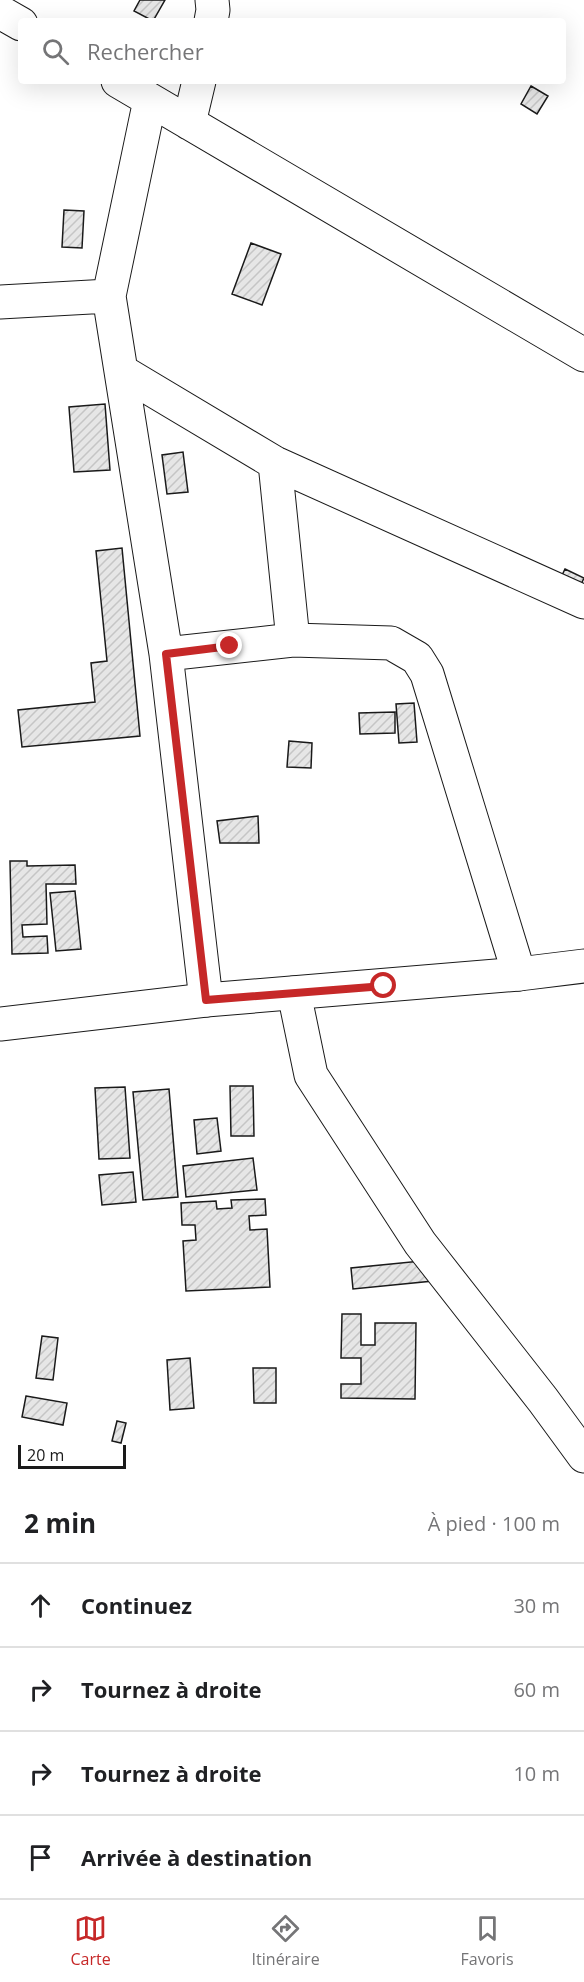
<!DOCTYPE html>
<html lang="fr">
<meta charset="utf-8">
<style>
body{margin:0;font-family:"Open Sans",sans-serif;background:#f2f2f2;color:#202124}
.scale{position:absolute;left:18px;bottom:15px;width:108px;box-sizing:border-box;padding-left:6px;border:3px solid #1a1a1a;border-top:0;font-size:16px;line-height:21px;white-space:nowrap;color:#1a1a1a;-webkit-text-stroke:4px #fff;paint-order:stroke}
.stop{position:absolute;width:18px;height:18px;margin:-14px;border:4px solid #c62828;border-radius:50%;background:#fff}
.stop.end{background:#c62828;border-color:#fff;box-shadow:0 2px 6px #0008}
.list{margin:0;padding:0;list-style:none}
h2{display:flex;justify-content:space-between;align-items:center;height:78px;margin:0;padding:0 24px;font-size:26px}
h2 small{font-size:20px;font-weight:400;color:#757577}
.list li{display:grid;grid-template-columns:39px 1fr auto;gap:18px;align-items:center;box-sizing:border-box;height:84px;padding:0 24px;border-top:2px solid #e0e0e0}
.list b{display:block;font-size:22px;white-space:nowrap}
.list em{font-size:20px;font-style:normal;color:#757577}
.icon{flex:none;width:33px;height:33px;fill:none;stroke:currentColor;stroke-width:2;stroke-linecap:round;stroke-linejoin:round}
.map{position:relative;flex:none;width:584px;height:1484px;overflow:hidden}
.search{position:absolute;background:#fff;box-shadow:0 6px 24px #0002;left:18px;right:18px;top:18px;height:66px;display:flex;align-items:center;gap:15px;box-sizing:border-box;padding:0 21px;border-radius:6px;color:#757577;font-size:22px}
.sheet{height:414px;background:#fff}
nav{display:flex;justify-content:space-around;align-items:center;box-sizing:border-box;height:84px;border-top:2px solid #e0e0e0;background:#fff;font-size:16px;color:#757577}
nav a{display:grid;justify-items:center;gap:3px}
nav .on{color:#c62828}
.map>svg:first-child{display:block}
.building{fill:url(#building-hatch);stroke:#1a1a1a;stroke-width:1.5}
.lines{fill:none;stroke-linecap:round;stroke-linejoin:round}
.minor-casing{stroke:#1a1a1a;stroke-width:35}
.secondary-casing{stroke:#1a1a1a;stroke-width:35}
.minor{stroke:#fff;stroke-width:33}
.secondary{stroke:#fff;stroke-width:33}
.route{stroke:#c62828;stroke-width:8}
</style>
<div class="map">
<svg width="584" height="1484" viewBox="0 0 584 1484">
<defs>
<pattern id="building-hatch" width="6" height="6" patternUnits="userSpaceOnUse" patternTransform="scale(1.5)"><rect width="6" height="6" fill="#e6e6e6"/><path d="M-1 1l2-2M0 6l6-6M5 7l2-2" fill="none" stroke="#c5c5c5"/></pattern>
</defs>
<rect width="100%" height="100%" fill="#fff"/>
<path class="building" d="M 140,0 L 165,0 L 153,21 L 134,11 Z
M 531,86 L 548,96 L 537,114 L 521,104 Z
M 64,210 L 84,211 L 82,248 L 62,247 Z
M 251,243 L 281,254 L 262,305 L 232,294 Z
M 105,404 L 110,470 L 74,472 L 69,407 Z
M 183,452 L 188,492 L 167,494 L 162,455 Z
M 122,548 L 140,736 L 22,747 L 18,710 L 95,702 L 91,663 L 107,661 L 96,551 Z
M 565,569 L 584,578 L 576,595 L 557,586 Z
M 414,703 L 417,742 L 399,743 L 396,704 Z
M 395,712 L 395,733 L 360,734 L 359,713 Z
M 289,741 L 312,743 L 311,768 L 287,767 Z
M 258,816 L 259,843 L 220,843 L 217,821 Z
M 10,861 L 27,861 L 27,866 L 75,865 L 76,884 L 46,884 L 47,924 L 22,925 L 23,937 L 47,936 L 48,953 L 12,954 Z
M 75,891 L 81,949 L 56,951 L 50,893 Z
M 230,1086 L 253,1086 L 254,1136 L 231,1136 Z
M 125,1087 L 130,1158 L 99,1159 L 95,1088 Z
M 169,1089 L 178,1197 L 143,1200 L 133,1092 Z
M 217,1118 L 221,1151 L 197,1154 L 194,1120 Z
M 253,1158 L 257,1190 L 186,1197 L 183,1166 Z
M 133,1172 L 136,1202 L 102,1205 L 99,1175 Z
M 265,1199 L 266,1215 L 249,1216 L 250,1230 L 267,1229 L 270,1287 L 186,1291 L 183,1241 L 196,1240 L 195,1225 L 182,1225 L 181,1203 L 216,1201 L 217,1209 L 232,1208 L 231,1200 Z
M 431,1260 L 433,1281 L 353,1289 L 351,1268 Z
M 342,1314 L 361,1314 L 361,1345 L 375,1345 L 375,1323 L 416,1323 L 415,1399 L 341,1398 L 341,1384 L 361,1384 L 361,1358 L 341,1358 Z
M 42,1336 L 58,1338 L 53,1380 L 36,1378 Z
M 190,1358 L 194,1408 L 170,1410 L 167,1360 Z
M 253,1368 L 276,1368 L 276,1403 L 254,1403 Z
M 26,1396 L 67,1403 L 63,1425 L 22,1417 Z
M 117,1421 L 126,1423 L 121,1443 L 112,1441 Z"/>
<g class="lines">
<defs>
<path id="minor" d="M 0,12 L 21,24
M 211,21 L 213,10 L 212,0
M 118,81 L 584,355
M 150,100 L 109,296 L 166,654 L 206,1000
M 189,123 L 199,81
M 0,302 L 109,296
M 121,371 L 275,463 L 584,602
M 275,463 L 293,640
M 166,654 L 293,640 L 391,643 L 417,658 L 427,674 L 519,974
M 294,993 L 311,1075 L 420,1243 L 543,1400 L 584,1456"/>
<path id="secondary" d="M 0,1024 L 206,1000 L 519,974 L 584,966"/>
</defs>
<use href="#minor" class="minor-casing"/>
<use href="#secondary" class="secondary-casing"/>
<use href="#minor" class="minor"/>
<use href="#secondary" class="secondary"/>
</g>
<g class="lines">
<path class="route" d="M 230,646 L 166,654 L 206,1000 L 384,986"/>
</g>
</svg>
<div class="scale">20 m</div>
<div class="stop" style="left:384px;top:986px"></div>
<div class="stop end" style="left:230px;top:646px"></div>
<div class="search"><svg class="icon" aria-label="search" viewBox="0 0 24 24"><circle cx="10" cy="10" r="6"/><path d="M15 15l6 6"/></svg>Rechercher</div>
</div>
<section class="sheet">
<h2>2 min<small>À pied · 100 m</small></h2>
<ul class="list">
<li><svg class="icon" aria-label="ahead" viewBox="0 0 24 24"><path d="M12 20V5M6 11l6-6 6 6"/></svg><div><b>Continuez</b></div><em>30 m</em></li>
<li><svg class="icon" aria-label="right" viewBox="0 0 24 24"><path d="M7 20v-9h11M14 6l5 5-5 5"/></svg><div><b>Tournez à droite</b></div><em>60 m</em></li>
<li><svg class="icon" aria-label="right" viewBox="0 0 24 24"><path d="M7 20v-9h11M14 6l5 5-5 5"/></svg><div><b>Tournez à droite</b></div><em>10 m</em></li>
<li><svg class="icon" aria-label="arrive" viewBox="0 0 24 24"><path d="M6 21V4h12l-3 4 3 4H6"/></svg><div><b>Arrivée à destination</b></div></li>
</ul>
</section>
<nav>
<a class="on"><svg class="icon" aria-label="map" viewBox="0 0 24 24"><path d="M3 6l6-2 6 2 6-2v14l-6 2-6-2-6 2zM9 4v14M15 6v14"/></svg>Carte</a>
<a><svg class="icon" aria-label="directions" viewBox="0 0 24 24"><path d="M12 3l9 9-9 9-9-9zM9 14v-3h6M13 9l2 2-2 2"/></svg>Itinéraire</a>
<a><svg class="icon" aria-label="saved" viewBox="0 0 24 24"><path d="M7 4h10v16l-5-4-5 4z"/></svg>Favoris</a>
</nav>
